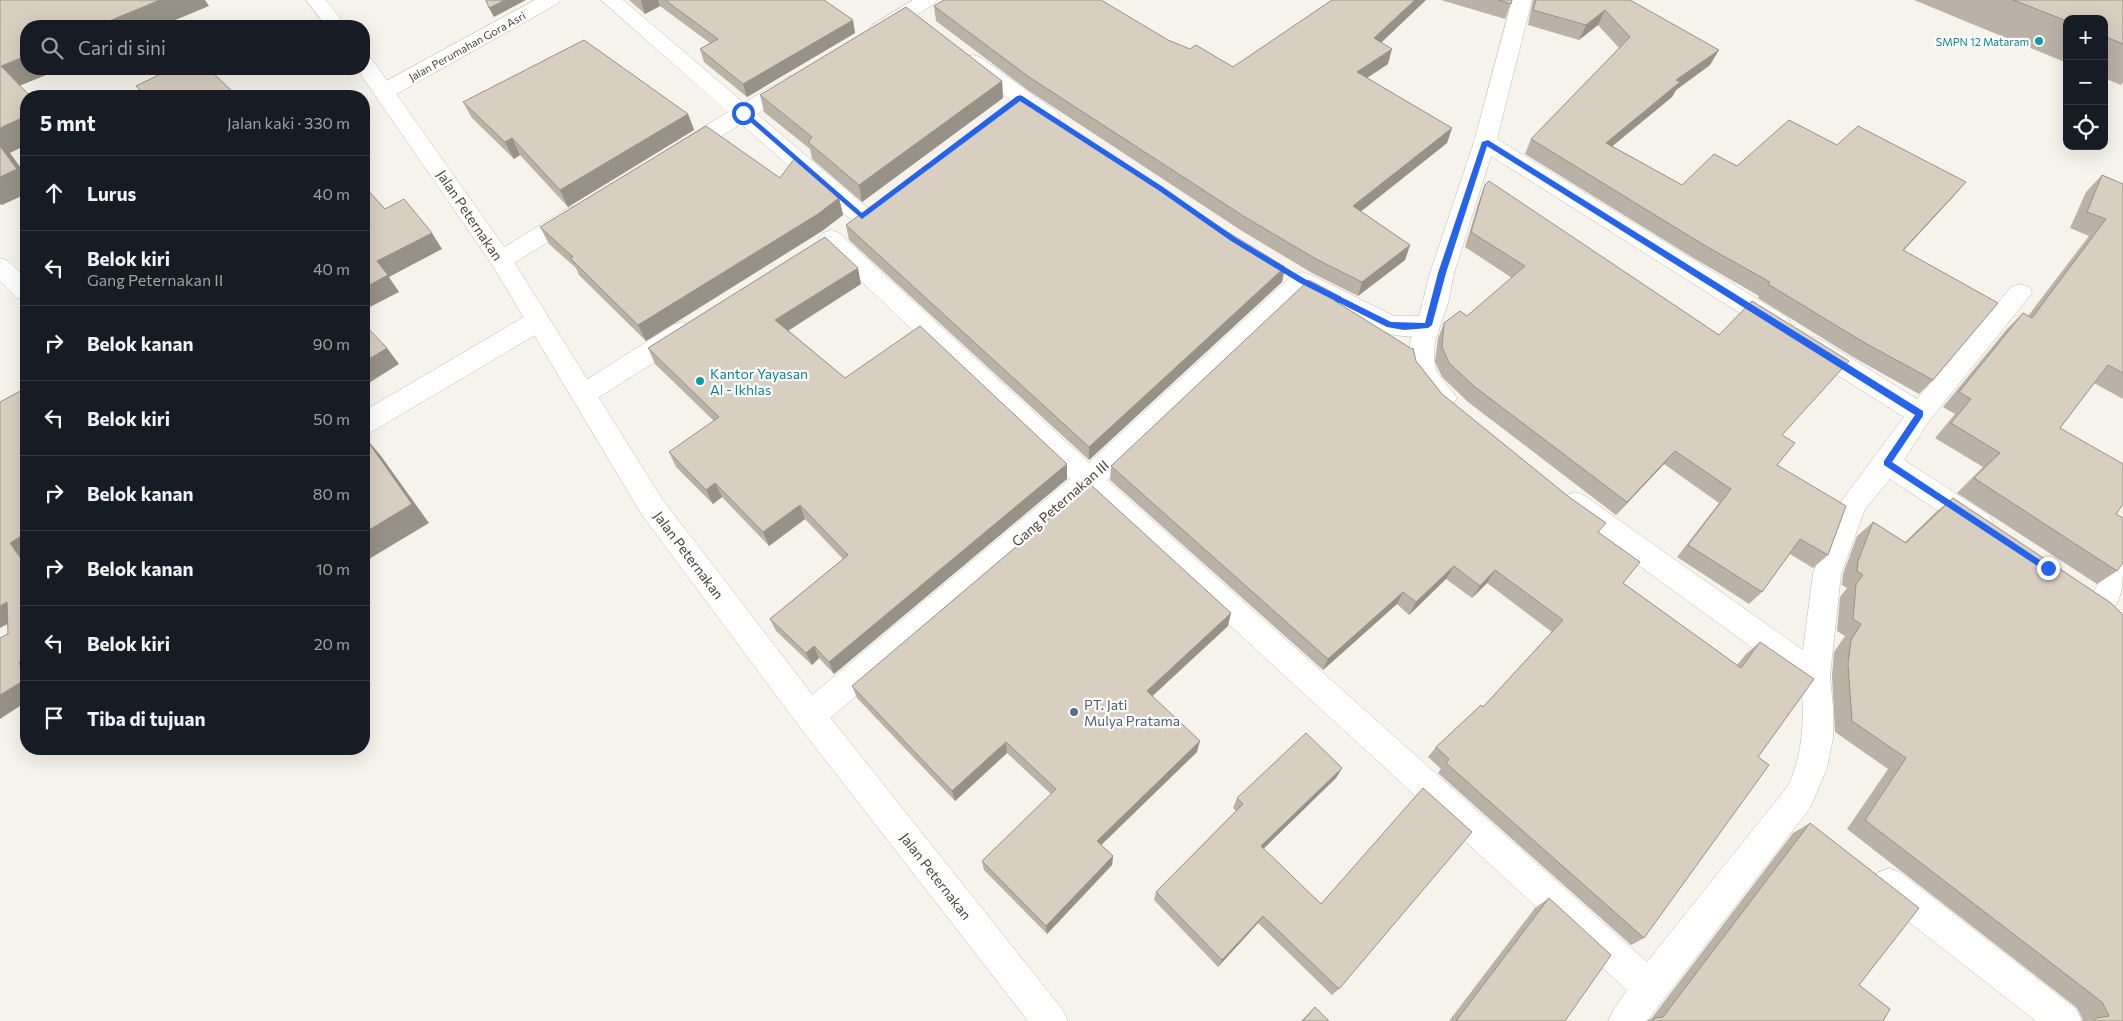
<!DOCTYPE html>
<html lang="id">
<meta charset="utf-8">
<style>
body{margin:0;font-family:Commissioner,sans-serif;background:#20242c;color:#f1f3f6}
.controls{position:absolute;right:15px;top:15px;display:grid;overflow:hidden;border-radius:10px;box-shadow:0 5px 20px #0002}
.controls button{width:45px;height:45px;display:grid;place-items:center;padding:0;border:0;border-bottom:1px solid #363941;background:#171b24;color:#f1f3f6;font:25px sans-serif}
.stop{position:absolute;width:15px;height:15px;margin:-11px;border:4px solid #2563eb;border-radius:50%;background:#fff}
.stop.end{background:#2563eb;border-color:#fff;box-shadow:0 1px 5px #0008}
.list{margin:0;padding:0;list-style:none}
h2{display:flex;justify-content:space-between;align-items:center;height:65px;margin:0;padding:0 20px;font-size:21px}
h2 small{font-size:16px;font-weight:400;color:#9ea1a6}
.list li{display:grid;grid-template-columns:32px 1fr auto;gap:15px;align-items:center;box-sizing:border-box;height:75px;padding:0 20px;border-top:1px solid #363941}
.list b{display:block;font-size:19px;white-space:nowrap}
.list p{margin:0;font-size:16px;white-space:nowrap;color:#9ea1a6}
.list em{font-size:16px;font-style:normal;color:#9ea1a6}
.icon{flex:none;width:28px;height:28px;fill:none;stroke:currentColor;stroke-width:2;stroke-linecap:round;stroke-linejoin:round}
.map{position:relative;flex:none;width:2123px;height:1021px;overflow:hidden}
.search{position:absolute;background:#171b24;box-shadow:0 5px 20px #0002;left:20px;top:20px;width:350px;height:55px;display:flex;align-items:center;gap:12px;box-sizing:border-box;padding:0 18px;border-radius:20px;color:#9ea1a6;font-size:19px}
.panel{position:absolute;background:#171b24;box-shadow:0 5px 20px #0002;left:20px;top:90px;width:350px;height:665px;border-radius:20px}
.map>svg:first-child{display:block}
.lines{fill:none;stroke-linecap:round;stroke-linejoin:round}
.minor-casing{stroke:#c2bbae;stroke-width:1}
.tertiary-casing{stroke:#c2bbae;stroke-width:1}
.minor{fill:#fff;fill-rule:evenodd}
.tertiary{fill:#fff;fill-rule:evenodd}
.wall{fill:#bab2a6}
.shaded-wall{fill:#979187}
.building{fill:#d8cfc1;stroke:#979187}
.route{fill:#2563eb}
.culture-dot{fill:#0f9aa8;stroke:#fff;stroke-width:2}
.service-dot{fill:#5c6f8a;stroke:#fff;stroke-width:2}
.labels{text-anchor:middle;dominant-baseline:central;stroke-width:4.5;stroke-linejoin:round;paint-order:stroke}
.far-culture-label{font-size:11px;fill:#0d838f;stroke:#fff;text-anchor:end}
.far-street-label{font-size:11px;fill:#4b4439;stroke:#fff}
.street-label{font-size:14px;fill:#4b4439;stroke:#fff}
.culture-label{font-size:14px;fill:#0d838f;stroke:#fff;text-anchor:start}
.service-label{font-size:14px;fill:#4e5e75;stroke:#fff;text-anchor:start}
</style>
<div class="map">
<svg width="2123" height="1021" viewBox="0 0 2123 1021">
<rect width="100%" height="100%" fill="#f6f3ec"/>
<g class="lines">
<defs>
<path id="minor" d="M 535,0 L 560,0 L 557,4 L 393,96 L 385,98 L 377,96 L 374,91 L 377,86 Z
M 601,0 L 623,0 L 744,103 L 787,77 L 794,75 L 801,77 L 805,82 L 801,87 L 757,114 L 870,210 L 874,216 L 870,222 L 862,224 L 854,222 L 741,124 L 689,156 L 681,159 L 673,156 L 670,151 L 673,146 L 728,112 Z
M 913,0 L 937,0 L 934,4 L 886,35 L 879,36 L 872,35 L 869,30 L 872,25 Z
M 1512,0 L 1532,0 L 1497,139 L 1788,318 L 1791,325 L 1788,332 L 1779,334 L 1770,332 L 1491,156 L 1454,273 L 1448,303 L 1435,341 L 1434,358 L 1436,371 L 1457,398 L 1453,405 C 1440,409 1435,406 1427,396 C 1411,378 1404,360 1412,336 C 1378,339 1335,308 1305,293 L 1107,480 L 1647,962 L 1788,786 C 1803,754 1805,718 1801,683 L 1565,512 L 1561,504 L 1565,496 L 1575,492 L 1585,496 L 1803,650 L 1813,574 L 1840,503 L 1904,417 L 1804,354 L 1800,347 L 1804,340 L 1813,337 L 1822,340 L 1917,399 L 2011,287 L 2020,284 L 2029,287 L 2032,293 L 1929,421 L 1904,460 L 1989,515 L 1993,523 L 1989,531 L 1979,535 L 1969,531 L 1890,479 L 1865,509 L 1841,574 L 1830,676 L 1833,707 L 1833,738 L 1827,768 L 1810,808 L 1647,1021 L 1608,1021 L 1614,1009 L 1627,990 L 1089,496 L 821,726 L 810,730 L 799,726 L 795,716 L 799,706 L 1070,479 L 823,245 L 819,239 L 823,233 L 831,230 L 839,233 L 1089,463 L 1293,275 L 1302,272 L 1311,275 L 1394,316 L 1419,316 L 1430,273 L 1474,142 Z
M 973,55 L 980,57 L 1057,112 L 1060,117 L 1057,122 L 1049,124 L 1041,122 L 966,67 L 963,62 L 966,57 Z
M 576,206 L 584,208 L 588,214 L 584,220 L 509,266 L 501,269 L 493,266 L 489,260 L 493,254 L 568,208 Z
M 0,258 L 8,261 L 26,278 L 26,301 L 17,298 L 0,281 Z
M 538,312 L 547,314 L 550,321 L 547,328 L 373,431 L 364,435 L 364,411 L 529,314 Z
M 682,322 L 691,325 L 694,332 L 691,339 L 593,401 L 584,404 L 575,401 L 571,394 L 575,387 L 673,325 Z
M 2123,562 C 2123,585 2123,608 2101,618 L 2091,614 L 2087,605 C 2094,589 2106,568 2123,562 Z
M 1889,868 L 1901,873 L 2076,1009 L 2082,1021 L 2036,1021 L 1877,897 L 1872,885 L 1877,873 Z"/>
<path id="tertiary" d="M 306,0 L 326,0 L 346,26 L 326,26 Z
M 364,56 L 371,58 L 509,254 L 662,499 L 821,706 L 1062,1009 L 1068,1021 L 1028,1021 L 799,726 L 642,515 L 493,266 L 357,69 L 364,69 Z"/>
</defs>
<use href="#minor" class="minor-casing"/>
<use href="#tertiary" class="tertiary-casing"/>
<use href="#minor" class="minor"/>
<use href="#tertiary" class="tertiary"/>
</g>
<path class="wall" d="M 629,0 L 824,0 L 855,33 L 747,97 L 704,62 L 700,49 L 710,43 L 660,6 L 645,14 Z
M 1426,0 L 1381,43 L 1388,64 L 1367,78 L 1452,128 L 1447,143 L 1361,211 L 1410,245 L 1405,260 L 1358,296 L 1312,273 L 1242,231 L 1029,91 L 936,21 L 934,6 L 1168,40 L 1233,67 Z
M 1441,0 L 1512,0 L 1505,19 Z
M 1533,0 L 1630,0 L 1710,65 L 1676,90 L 1672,97 L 1612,146 L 1682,185 L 1737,166 L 1837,145 L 1966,182 L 1903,251 L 1933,380 L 1919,394 L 1853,357 L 1758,298 L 1759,296 L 1695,259 L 1525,154 L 1531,139 L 1619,48 L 1598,25 L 1579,40 L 1528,25 Z
M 1914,0 L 2123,0 L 2123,82 L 2121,85 L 2104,78 L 2104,19 L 2067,19 L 2067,63 Z
M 1002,81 L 1003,98 L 862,202 L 812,159 L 810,149 L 764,112 L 760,95 Z
M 463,102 L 688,114 L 694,130 L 568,207 L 520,155 L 514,159 L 472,118 Z
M 2102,175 L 2123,184 L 2123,399 L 2094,383 L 2060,428 L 2116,514 L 2117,571 L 2097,584 L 1957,493 L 1983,467 L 1935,438 L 1955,414 L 1943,407 L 2007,329 L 2023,313 L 2028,316 L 2089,236 L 2070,228 L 2086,192 Z
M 780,178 L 839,198 L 843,215 L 822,231 L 646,341 L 579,275 L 576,268 L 549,244 L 540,227 Z
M 1485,185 L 1782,435 L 1777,465 L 1828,555 L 1813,568 L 1790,554 L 1762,592 L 1749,604 L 1677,557 L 1719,503 L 1664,464 L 1616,515 L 1468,402 L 1442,377 L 1435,362 L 1438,338 L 1444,323 L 1467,316 L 1512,278 L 1465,247 L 1479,201 Z
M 846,225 L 1285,267 L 1282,282 L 1089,460 L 849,240 Z
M 861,284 L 788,330 L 845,378 L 1067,464 L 1067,479 L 834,674 L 819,658 L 812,665 L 776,631 L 770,619 L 843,559 L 805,519 L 769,546 L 722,497 L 713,504 L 676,467 L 669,452 L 714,421 L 655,364 L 648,348 Z
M 1341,297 L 1339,304 L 1416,361 L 1442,394 L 1599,533 L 1623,583 L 1737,665 L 1746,654 L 1760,642 L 1758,757 L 1644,938 L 1631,945 L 1438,773 L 1441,769 L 1428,757 L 1436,747 L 1483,707 L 1552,632 L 1487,583 L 1472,598 L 1446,579 L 1409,615 L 1397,604 L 1323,670 L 1110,480 L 1111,466 Z
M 1953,498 L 2123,1021 L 2080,1021 L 2083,1020 L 2077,1008 L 1847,829 L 1888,769 L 1835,732 L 1832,676 L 1834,652 L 1845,636 L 1837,631 L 1840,597 L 1847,588 L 1842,585 L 1843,574 L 1857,536 L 1873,522 L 1905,542 L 1936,512 Z
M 1228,626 L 1152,696 L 1197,752 L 1101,845 L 1113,856 L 1112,865 L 1047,934 L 984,870 L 982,861 L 1051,794 L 1007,753 L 955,801 L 857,698 L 852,686 Z
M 1342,768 L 1336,778 L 1264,848 L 1339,989 L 1332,995 L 1258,923 L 1218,967 L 1154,900 L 1156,892 L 1236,811 L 1233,808 L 1237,798 Z
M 1810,823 L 1859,985 L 1883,1021 L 1645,1021 L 1651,1019 L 1793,833 Z
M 1549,898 L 1565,1021 L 1449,1021 L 1535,908 Z
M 1315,1007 L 1329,1021 L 1301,1021 Z"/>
<path class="shaded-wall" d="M 160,0 L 205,0 L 209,6 L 161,26 L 97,26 Z
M 505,0 L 526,0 L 494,17 L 489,8 Z
M 642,0 L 658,0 L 660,6 L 645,14 L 641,1 Z
M 1415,0 L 1426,0 L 1370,53 L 1374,38 Z
M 1605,10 L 1598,25 L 1579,40 L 1586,25 Z
M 853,20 L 855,33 L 747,97 L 743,84 Z
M 1392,49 L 1388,64 L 1353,87 L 1357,72 Z
M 1719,50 L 1710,65 L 1676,90 L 1672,97 L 1598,158 L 1606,143 L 1676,80 Z
M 26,56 L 26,69 L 61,69 L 19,86 L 1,66 Z
M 1002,81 L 1003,98 L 862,202 L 859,185 Z
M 688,114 L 694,130 L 568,207 L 560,190 Z
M 26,116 L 26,145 L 10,153 L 26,175 L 26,194 L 2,205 L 0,204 L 0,128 Z
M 1452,128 L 1447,143 L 1349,221 L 1353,206 Z
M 512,138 L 520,155 L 514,159 L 505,142 Z
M 1966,182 L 1953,197 L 1890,265 L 1903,250 Z
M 839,198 L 843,215 L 822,231 L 646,341 L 638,325 Z
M 432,233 L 442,249 L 389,277 L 399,292 L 364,310 L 364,288 L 377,261 Z
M 1410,245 L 1405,260 L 1358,296 L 1362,282 Z
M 1285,267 L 1282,282 L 1089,460 L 1089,447 Z
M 858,268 L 861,284 L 780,336 L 775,320 Z
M 1341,297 L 1336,312 L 1335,301 Z
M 387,348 L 399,364 L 364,386 L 364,362 Z
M 364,436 L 381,456 L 429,523 L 364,562 Z
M 1675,451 L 1664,464 L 1616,515 L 1627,502 Z
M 1067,464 L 1067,479 L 834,674 L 829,662 Z
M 715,483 L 722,497 L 713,504 L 706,490 Z
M 800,505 L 805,519 L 769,546 L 763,532 Z
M 26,533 L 26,566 L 10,543 Z
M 1454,566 L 1446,579 L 1409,615 L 1416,602 Z
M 1495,570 L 1487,583 L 1472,598 L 1480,586 Z
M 1403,592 L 1397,604 L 1323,670 L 1328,659 Z
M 7,602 L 26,614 L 0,628 L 0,606 Z
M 1231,613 L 1228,626 L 1145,703 L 1147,691 Z
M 814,646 L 819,658 L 812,665 L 806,653 Z
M 26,658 L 26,676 L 19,663 Z
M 26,679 L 26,702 L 0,719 L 0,695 Z
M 1200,741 L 1197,752 L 1096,850 L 1097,841 Z
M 1006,742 L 1007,753 L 955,801 L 952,791 Z
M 1342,768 L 1336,778 L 1257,855 L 1261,846 Z
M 1113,856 L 1112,865 L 1047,934 L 1046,926 Z
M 1263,916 L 1258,923 L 1218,967 L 1222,960 Z"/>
<path class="building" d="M 0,0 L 160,0 L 97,26 L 26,26 L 26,56 L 1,66 L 30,96 L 26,96 L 26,116 L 0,128 Z
M 486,0 L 505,0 L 489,8 Z
M 665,0 L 824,0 L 853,20 L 743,84 L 700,49 L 718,39 Z
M 944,0 L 1101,0 L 1168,40 L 1190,49 L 1196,45 L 1233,67 L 1332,0 L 1415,0 L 1374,38 L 1392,49 L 1357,72 L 1452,128 L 1353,206 L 1410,245 L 1362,282 L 1316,259 L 1245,217 L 1029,77 L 934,6 Z
M 1498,0 L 1512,0 L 1511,4 Z
M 1536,0 L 1630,0 L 1719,50 L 1676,80 L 1680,82 L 1606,143 L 1682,185 L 1714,154 L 1737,166 L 1789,120 L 1837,145 L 1858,126 L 1966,182 L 1903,250 L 1998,303 L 1933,380 L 1865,343 L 1768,284 L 1770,282 L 1704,245 L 1531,139 L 1630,37 L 1605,10 L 1586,25 L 1533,10 Z
M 2013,0 L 2123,0 L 2123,44 L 2104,36 L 2104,19 L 2067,19 L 2067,21 Z
M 906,7 L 1002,81 L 859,185 L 808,142 L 812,137 L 760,95 Z
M 584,40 L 688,114 L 560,190 L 512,138 L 505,142 L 463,102 Z
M 171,69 L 209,69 L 237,96 L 146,96 L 136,86 Z
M 1020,95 L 1226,231 L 1285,267 L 1089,447 L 846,225 Z
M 706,126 L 780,178 L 794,159 L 839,198 L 818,214 L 638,325 L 570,258 L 573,257 L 540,227 Z
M 0,146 L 17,169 L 0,177 Z
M 2102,175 L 2123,184 L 2123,373 L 2108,365 L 2060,428 L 2123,464 L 2123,504 L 2116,514 L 2123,518 L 2123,563 L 2117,571 L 1974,478 L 2000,453 L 1951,423 L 1971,399 L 1959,392 L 2023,313 L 2032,318 L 2106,219 L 2087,212 Z
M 1489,181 L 1719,335 L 1752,301 L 1849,361 L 1782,435 L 1795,443 L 1777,465 L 1846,506 L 1828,555 L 1800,539 L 1762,592 L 1688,545 L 1731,489 L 1675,451 L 1627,502 L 1475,387 L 1449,363 L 1442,347 L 1444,323 L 1460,311 L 1467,316 L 1525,266 L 1471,232 L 1485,185 Z
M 364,186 L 385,209 L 404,199 L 432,233 L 377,261 L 388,275 L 364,288 Z
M 825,237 L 858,268 L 775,320 L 845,378 L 920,326 L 1067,464 L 829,662 L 814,646 L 806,653 L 770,619 L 848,555 L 800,505 L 763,532 L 715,483 L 706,490 L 669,452 L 719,417 L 648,348 Z
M 1309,280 L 1341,297 L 1335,301 L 1412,349 L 1413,348 L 1416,361 L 1442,394 L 1569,497 L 1606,523 L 1598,532 L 1640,562 L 1623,583 L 1741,668 L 1760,642 L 1814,679 L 1758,757 L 1769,765 L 1644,938 L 1446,763 L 1449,759 L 1436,747 L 1481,705 L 1483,707 L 1563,620 L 1495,570 L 1480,586 L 1454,566 L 1416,602 L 1403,592 L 1328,659 L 1111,466 Z
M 364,324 L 387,348 L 364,362 Z
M 26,388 L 26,533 L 10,543 L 26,566 L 26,658 L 19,663 L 26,676 L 26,679 L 0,695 L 0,638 L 8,634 L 7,602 L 0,606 L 0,402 Z
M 364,436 L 412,504 L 364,533 Z
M 1090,484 L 1231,613 L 1147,691 L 1200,741 L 1097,841 L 1113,856 L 1046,926 L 982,861 L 1056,789 L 1006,742 L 952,791 L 852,686 Z
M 1953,498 L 2111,603 L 2123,615 L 2123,1021 L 2094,1021 L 2096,1018 L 2109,1016 L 2102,1002 L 1865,820 L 1906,758 L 1852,721 L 1848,664 L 1851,640 L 1861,624 L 1853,619 L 1856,584 L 1863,575 L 1857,571 L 1858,561 L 1873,522 L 1906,543 Z
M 1306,733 L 1342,768 L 1261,846 L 1321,904 L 1423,788 L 1472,832 L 1339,989 L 1263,916 L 1222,960 L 1156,892 L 1243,804 L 1237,798 Z
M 1810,823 L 1919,908 L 1859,985 L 1890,1009 L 1883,1021 L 1652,1021 L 1655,1018 L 1663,1017 Z
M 1549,898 L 1611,955 L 1565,1021 L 1456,1021 Z
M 1315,1007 L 1329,1021 L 1303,1021 Z"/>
<path class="route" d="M 1017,96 L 1022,96 L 1163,187 L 1236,238 L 1305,279 L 1391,322 L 1425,323 L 1438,273 L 1482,142 L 1488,140 L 1923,411 L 1923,416 L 1892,462 L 2052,568 L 2051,571 L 2045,571 L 1884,465 L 1884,461 L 1915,415 L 1487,146 L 1446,273 L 1432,325 L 1428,328 L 1404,330 L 1387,327 L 1300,283 L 1231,241 L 1158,190 L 1020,101 L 862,219 L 740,113 L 745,111 L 862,213 Z"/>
<g class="culture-dot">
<circle cx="2039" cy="41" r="5"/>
<circle cx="700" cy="381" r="5"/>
</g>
<circle class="service-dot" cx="1074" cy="712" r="5"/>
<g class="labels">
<g class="far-culture-label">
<text x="2029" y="41">SMPN 12 Mataram</text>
</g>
<g class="far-street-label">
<text transform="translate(467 46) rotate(-29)">Jalan Perumahan Gora Asri</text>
</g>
<g class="street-label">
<text transform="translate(470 215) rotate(56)">Jalan Peternakan</text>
<text transform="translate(1060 503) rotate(-41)">Gang Peternakan III</text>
<text transform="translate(689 555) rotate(53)">Jalan Peternakan</text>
<text transform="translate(936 876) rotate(52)">Jalan Peternakan</text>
</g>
<g class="culture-label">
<text x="710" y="373">Kantor Yayasan<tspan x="710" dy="16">Al - Ikhlas</tspan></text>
</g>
<g class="service-label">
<text x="1084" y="704">PT. Jati<tspan x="1084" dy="16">Mulya Pratama</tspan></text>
</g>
</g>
</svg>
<div class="controls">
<button>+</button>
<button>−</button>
<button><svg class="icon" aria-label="locate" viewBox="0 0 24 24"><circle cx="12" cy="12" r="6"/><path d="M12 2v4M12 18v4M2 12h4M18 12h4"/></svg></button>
</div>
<div class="stop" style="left:743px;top:113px"></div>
<div class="stop end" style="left:2048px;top:568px"></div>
<div class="search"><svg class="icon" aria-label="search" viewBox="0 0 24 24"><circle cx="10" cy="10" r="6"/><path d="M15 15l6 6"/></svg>Cari di sini</div>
<section class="panel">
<h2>5 mnt<small>Jalan kaki · 330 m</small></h2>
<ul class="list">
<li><svg class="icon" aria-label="ahead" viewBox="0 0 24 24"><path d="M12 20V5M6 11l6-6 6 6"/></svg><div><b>Lurus</b></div><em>40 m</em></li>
<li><svg class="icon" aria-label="left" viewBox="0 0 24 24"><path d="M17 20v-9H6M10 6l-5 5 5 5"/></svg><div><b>Belok kiri</b><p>Gang Peternakan II</p></div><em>40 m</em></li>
<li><svg class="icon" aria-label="right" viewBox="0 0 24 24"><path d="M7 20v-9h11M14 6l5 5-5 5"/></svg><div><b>Belok kanan</b></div><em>90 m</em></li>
<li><svg class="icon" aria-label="left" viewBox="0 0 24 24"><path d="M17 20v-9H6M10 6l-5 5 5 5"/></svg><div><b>Belok kiri</b></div><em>50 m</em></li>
<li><svg class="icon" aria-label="right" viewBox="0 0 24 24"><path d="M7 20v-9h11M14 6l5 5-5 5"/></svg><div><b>Belok kanan</b></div><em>80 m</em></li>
<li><svg class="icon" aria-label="right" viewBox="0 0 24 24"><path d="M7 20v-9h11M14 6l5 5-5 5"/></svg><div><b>Belok kanan</b></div><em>10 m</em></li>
<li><svg class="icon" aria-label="left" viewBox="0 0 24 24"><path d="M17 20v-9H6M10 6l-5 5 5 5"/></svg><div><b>Belok kiri</b></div><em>20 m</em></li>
<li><svg class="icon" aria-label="arrive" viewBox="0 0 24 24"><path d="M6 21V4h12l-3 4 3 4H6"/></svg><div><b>Tiba di tujuan</b></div></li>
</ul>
</section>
</div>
